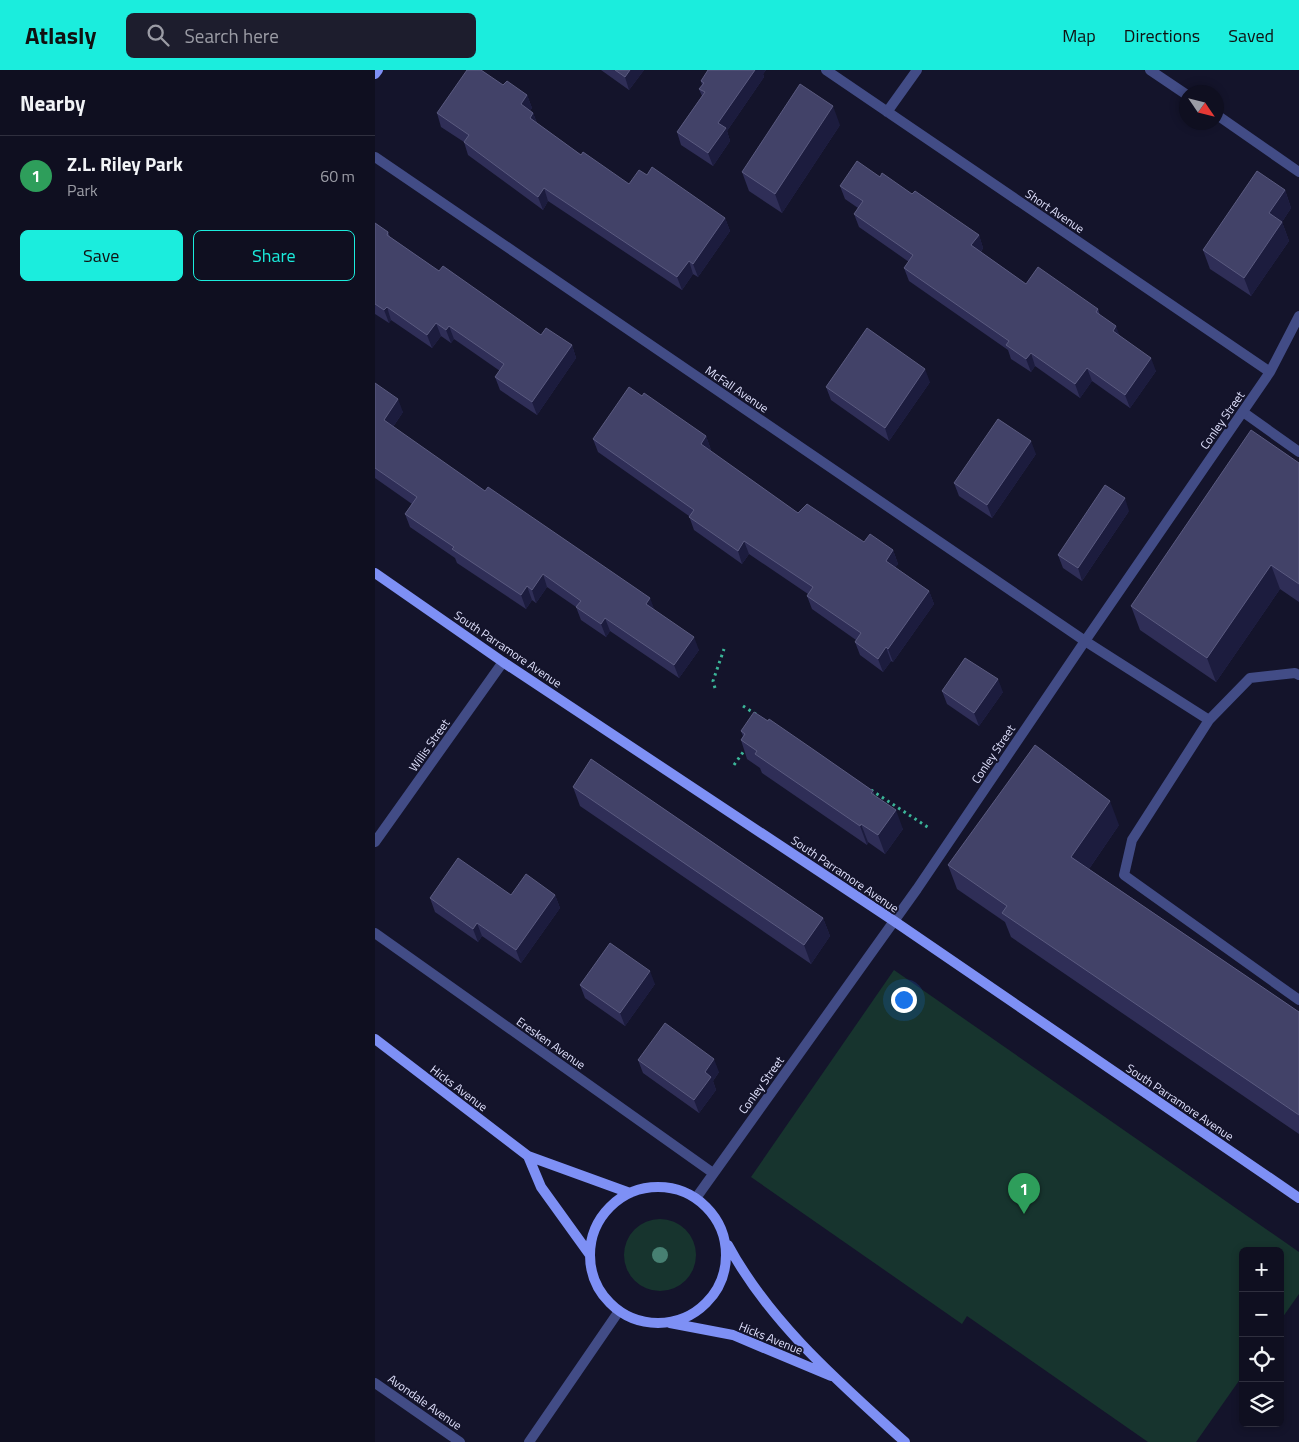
<!DOCTYPE html>
<meta charset="utf-8">
<style>
body{margin:0;font-family:"Titillium Web",sans-serif;background:#1d1d2d;color:#f1f3f6}
.controls{position:absolute;right:15px;bottom:15px;display:grid;overflow:hidden;border-radius:8px;box-shadow:0 2px 8px #0003}
.controls button{width:45px;height:45px;display:grid;place-items:center;padding:0;border:0;border-bottom:1px solid #2f2f3e;background:#0f0f20;color:#f1f3f6;font:25px sans-serif}
.compass{position:absolute;left:804px;top:15px;width:45px;height:45px;border-radius:50%;background:#0f0f20;box-shadow:0 2px 8px #0003;rotate:125deg}
.you{position:absolute;left:528px;top:929px;width:18px;height:18px;margin:-12px;border:4px solid #fff;border-radius:50%;background:#1a73e8;box-shadow:0 0 0 8px #1a73e833}
.badge{display:grid;place-items:center;width:32px;height:32px;border-radius:50%;background:#1beddd;color:#fff;font-size:16px;font-weight:700}
.pin{position:absolute;translate:-50% -41px;filter:drop-shadow(0 1px 2px #0008)}
.pin::after{content:'';position:absolute;top:26px;width:18px;height:15px;background:inherit;clip-path:polygon(0 0,100% 0,50% 100%)}
.list{margin:0;padding:0;list-style:none}
h2{display:flex;justify-content:space-between;align-items:center;height:65px;margin:0;padding:0 20px;font-size:21px}
h2 small{font-size:16px;font-weight:400;color:#9b9ca5}
.list li{display:grid;grid-template-columns:32px 1fr auto;gap:15px;align-items:center;box-sizing:border-box;height:80px;padding:0 20px;border-top:1px solid #2f2f3e}
.list b{display:block;font-size:19px;white-space:nowrap}
.list p{margin:0;font-size:16px;white-space:nowrap;color:#9b9ca5}
.list em{font-size:16px;font-style:normal;color:#9b9ca5}
.actions{display:flex;gap:10px;padding:15px 20px}
.actions a{flex:1;padding:11px 0;border:1px solid #1beddd;border-radius:8px;text-align:center;font-size:18px;color:#1beddd}
.actions .main{background:#1beddd;color:#111}
.icon{flex:none;width:28px;height:28px;fill:none;stroke:currentColor;stroke-width:2;stroke-linecap:round;stroke-linejoin:round}
.map{position:relative;flex:none;width:924px;height:1372px;overflow:hidden}
header{display:flex;align-items:center;gap:30px;box-sizing:border-box;height:70px;padding:0 25px;background:#1beddd;color:#111}
header strong{font-size:24px}
nav{display:flex;gap:28px;margin-inline-start:auto;font-size:18px}
.search{width:350px;height:45px;background:#1d1d2d;display:flex;align-items:center;gap:12px;box-sizing:border-box;padding:0 18px;border-radius:8px;color:#9b9ca5;font-size:19px}
main{display:flex}
aside{flex:1;background:#0f0f20}
.map>svg:first-child{display:block}
.green{fill:#17342e}
.lines{fill:none;stroke-linecap:round;stroke-linejoin:round}
.path{stroke:#3bb598;stroke-width:3;stroke-dasharray:2.5 4;stroke-linecap:butt}
.lane{stroke:#424c86;stroke-width:10}
.street{stroke:#424c86;stroke-width:10}
.secondary{stroke:#7e90f5;stroke-width:10}
.tree{fill:#478072}
.wall{fill:#2f2e57}
.shaded-wall{fill:#1c1c3e}
.building{fill:#424268;stroke:#5b5b80}
.labels{text-anchor:middle;dominant-baseline:central;stroke-width:4;stroke-linejoin:round;paint-order:stroke}
.street-label{font-size:12px;fill:#e0e1fd;stroke:#14142b}
</style>
<header>
<strong>Atlasly</strong>
<div class="search"><svg class="icon" aria-label="search" viewBox="0 0 24 24"><circle cx="10" cy="10" r="6"/><path d="M15 15l6 6"/></svg>Search here</div>
<nav><a>Map</a><a>Directions</a><a>Saved</a></nav>
</header>
<main>
<aside>
<h2>Nearby<small></small></h2>
<ul class="list">
<li><span class="badge" style="background:#2e9e5b">1</span><div><b>Z.L. Riley Park</b><p>Park</p></div><em>60 m</em></li>
</ul>
<div class="actions"><a class="main">Save</a><a>Share</a></div>
</aside>
<div class="map">
<svg width="924" height="1372" viewBox="0 0 924 1372">
<rect width="100%" height="100%" fill="#14142b"/>
<path class="green" d="M 519,900 L 924,1182 L 924,1224 L 905,1251 L 905,1181 L 868,1181 L 868,1305 L 821,1372 L 773,1372 L 592,1246 L 587,1254 L 376,1107 Z
M249 1185a36 36 0 1 1 72 0a36 36 0 1 1-72 0Z"/>
<g class="lines">
<path class="path" d="M 340,618 L 338,611 L 349,579
M 368,636 L 382,645
M 359,695 L 371,678
M 496,720 L 554,758"/>
<path class="lane" d="M 775,0 L 812,25
M 842,45 L 924,102
M 868,342 L 924,382
M 710,571 L 834,650 L 757,770 L 749,805 L 924,930
M 834,650 L 875,608 L 920,603 L 924,605
M 0,772 L 128,592"/>
<path class="street" d="M 451,0 L 895,302
M 512,42 L 542,0
M 0,87 L 710,571
M 0,863 L 338,1103
M 321,1128 L 542,819 L 710,571 L 895,302 L 924,246
M 0,1313 L 85,1372
M 154,1372 L 244,1241"/>
<path class="secondary" d="M 0,4 L 3,0
M 0,503 L 128,592 L 519,851 L 924,1128
M 0,969 L 153,1086 L 255,1123
M 153,1086 L 166,1117 L 215,1185
M215 1185a68 68 0 1 1 136 0a68 68 0 1 1-136 0Z
M 353,1175 C 395,1253 465,1313 530,1372
M 295,1253 L 358,1265 L 456,1306"/>
</g>
<circle class="tree" cx="285" cy="1185" r="8"/>
<path class="wall" d="M 226,0 L 269,0 L 254,20 Z
M 333,0 L 391,0 L 388,4 L 389,7 L 352,61 L 355,71 L 338,96 L 306,75 L 302,62 L 327,26 L 324,19 L 327,15 L 326,11 Z
M 128,15 L 152,25 L 157,38 L 155,40 L 158,43 L 162,53 L 206,85 L 254,114 L 272,105 L 350,148 L 355,161 L 323,207 L 318,204 L 307,220 L 173,131 L 168,140 L 93,85 L 89,72 L 66,57 L 62,43 Z
M 465,55 L 407,143 L 374,121 L 367,102 Z
M 505,107 L 537,124 L 604,165 L 608,178 L 606,182 L 651,214 L 723,239 L 725,245 L 744,265 L 781,301 L 755,338 L 717,311 L 705,328 L 660,296 L 656,302 L 636,289 L 633,280 L 534,211 L 529,198 L 534,192 L 484,157 L 479,144 L 483,138 L 470,129 L 465,116 Z
M 910,120 L 916,138 L 907,152 L 914,171 L 876,226 L 835,199 L 828,180 Z
M 0,153 L 13,162 L 15,167 L 64,201 L 166,265 L 197,275 L 201,288 L 162,345 L 125,320 L 120,307 L 125,301 L 79,269 L 76,273 L 66,266 L 57,278 L 16,250 L 14,253 L 0,244 Z
M 555,312 L 514,371 L 456,330 L 451,317 Z
M 0,313 L 28,342 L 18,357 L 280,540 L 324,580 L 304,608 L 235,561 L 231,567 L 206,550 L 201,537 L 172,517 L 161,533 L 157,530 L 151,539 L 82,493 L 80,488 L 35,457 L 30,444 L 37,434 L 0,408 Z
M 267,326 L 331,366 L 336,380 L 335,381 L 423,443 L 489,472 L 518,480 L 523,494 L 520,497 L 554,521 L 559,534 L 518,592 L 516,591 L 508,602 L 485,585 L 480,572 L 481,570 L 437,539 L 432,526 L 433,524 L 374,484 L 367,494 L 319,460 L 314,446 L 223,382 L 218,369 Z
M 661,384 L 617,448 L 584,426 L 579,413 Z
M 924,393 L 924,532 L 905,519 L 841,612 L 765,560 L 756,536 Z
M 754,441 L 707,511 L 688,498 L 683,485 Z
M 567,621 L 628,622 L 604,656 L 572,634 Z
M 393,651 L 498,721 L 500,726 L 528,759 L 510,784 L 493,772 L 492,775 L 387,703 L 385,698 L 372,689 L 366,670 L 368,666 L 366,661 Z
M 198,717 L 448,848 L 455,866 L 436,894 L 205,736 Z
M 744,755 L 714,799 L 924,942 L 924,1064 L 636,867 L 630,852 L 582,819 L 573,795 Z
M 136,825 L 180,825 L 185,838 L 146,893 L 107,866 L 103,872 L 60,842 L 55,828 Z
M 280,914 L 250,956 L 210,928 L 205,915 Z
M 263,990 L 344,1002 L 338,1011 L 341,1020 L 324,1043 L 268,1003 Z"/>
<path class="shaded-wall" d="M 255,0 L 269,0 L 254,20 L 250,7 Z
M 380,0 L 391,0 L 388,4 L 389,7 L 352,61 L 355,71 L 338,96 L 333,83 L 343,53 Z
M 152,25 L 157,38 L 150,47 L 146,34 Z
M 458,36 L 465,55 L 407,143 L 400,124 Z
M 158,43 L 163,56 L 155,48 Z
M 169,118 L 173,131 L 168,140 L 163,127 Z
M 910,120 L 916,138 L 907,152 L 914,171 L 876,226 L 869,208 L 894,143 Z
M 350,148 L 355,161 L 323,207 L 318,194 Z
M 604,165 L 608,178 L 601,188 L 596,175 Z
M 314,191 L 318,204 L 307,220 L 302,207 Z
M 12,237 L 16,250 L 14,253 L 9,240 Z
M 61,253 L 66,266 L 57,278 L 52,265 Z
M 74,256 L 79,269 L 76,273 L 71,260 Z
M 741,256 L 746,269 L 738,261 Z
M 197,275 L 201,288 L 162,345 L 157,332 Z
M 656,283 L 660,296 L 656,302 L 651,289 Z
M 776,288 L 781,301 L 755,338 L 750,325 Z
M 712,298 L 717,311 L 705,328 L 700,314 Z
M 550,299 L 555,312 L 514,371 L 510,358 Z
M 23,329 L 28,342 L 13,364 L 9,350 Z
M 331,366 L 336,380 L 330,387 L 326,374 Z
M 656,371 L 661,384 L 617,448 L 612,435 Z
M 750,428 L 754,441 L 707,511 L 703,498 Z
M 369,471 L 374,484 L 367,494 L 363,481 Z
M 518,480 L 523,494 L 516,504 L 511,491 Z
M 896,495 L 905,519 L 841,612 L 832,588 Z
M 168,504 L 172,517 L 161,533 L 157,520 Z
M 152,516 L 157,530 L 151,539 L 146,525 Z
M 554,521 L 559,534 L 518,592 L 513,579 Z
M 275,528 L 280,541 L 271,534 Z
M 230,548 L 235,561 L 231,567 L 226,554 Z
M 319,567 L 324,580 L 304,608 L 299,595 Z
M 511,577 L 516,591 L 508,602 L 503,589 Z
M 623,609 L 628,622 L 604,656 L 599,643 Z
M 735,731 L 744,755 L 705,812 L 696,787 Z
M 521,740 L 528,759 L 510,784 L 503,765 Z
M 486,754 L 493,772 L 492,775 L 485,756 Z
M 180,825 L 185,838 L 146,893 L 141,880 Z
M 448,848 L 455,866 L 436,894 L 429,875 Z
M 102,853 L 107,866 L 103,872 L 98,859 Z
M 275,901 L 280,914 L 250,956 L 245,943 Z
M 339,989 L 344,1002 L 338,1011 L 341,1020 L 324,1043 L 319,1030 L 330,1002 Z"/>
<path class="building" d="M 92,0 L 106,0 L 128,15 L 132,11 L 152,25 L 146,34 L 158,43 L 155,48 L 206,85 L 208,82 L 254,114 L 264,100 L 272,105 L 277,97 L 350,148 L 318,194 L 314,191 L 302,207 L 169,118 L 163,127 L 89,72 L 94,65 L 62,43 Z
M 240,0 L 255,0 L 250,7 Z
M 333,0 L 380,0 L 343,53 L 351,58 L 333,83 L 302,62 L 330,22 L 324,19 L 329,13 L 326,11 Z
M 425,14 L 458,36 L 400,124 L 367,102 Z
M 482,91 L 505,107 L 507,103 L 537,124 L 540,121 L 604,165 L 596,175 L 651,214 L 663,197 L 723,239 L 721,242 L 741,256 L 738,261 L 776,288 L 750,325 L 712,298 L 700,314 L 656,283 L 651,289 L 631,275 L 634,271 L 529,198 L 538,185 L 479,144 L 488,131 L 465,116 Z
M 882,101 L 910,120 L 894,143 L 907,152 L 869,208 L 828,180 Z
M 0,153 L 13,162 L 12,165 L 64,201 L 68,196 L 166,265 L 171,258 L 197,275 L 157,332 L 120,307 L 129,294 L 74,256 L 71,260 L 61,253 L 52,265 L 12,237 L 9,240 L 0,234 Z
M 492,258 L 550,299 L 510,358 L 451,317 Z
M 0,313 L 23,329 L 9,350 L 110,421 L 113,417 L 275,528 L 271,534 L 319,567 L 299,595 L 230,548 L 226,554 L 201,537 L 206,531 L 168,504 L 157,520 L 152,516 L 146,525 L 77,479 L 79,477 L 30,444 L 42,427 L 0,398 Z
M 254,317 L 267,326 L 269,323 L 331,366 L 326,374 L 423,443 L 432,434 L 489,472 L 495,464 L 518,480 L 511,491 L 554,521 L 513,579 L 511,577 L 503,589 L 480,572 L 486,563 L 432,526 L 438,517 L 369,471 L 363,481 L 314,447 L 319,440 L 218,369 Z
M 623,349 L 656,371 L 612,435 L 579,413 Z
M 876,360 L 924,393 L 924,514 L 896,495 L 832,588 L 756,536 Z
M 730,415 L 750,428 L 703,498 L 683,485 Z
M 590,588 L 623,609 L 599,643 L 567,621 Z
M 379,642 L 393,651 L 394,649 L 439,680 L 498,721 L 496,723 L 521,740 L 503,765 L 486,754 L 485,756 L 380,684 L 382,681 L 366,670 L 370,664 L 366,661 Z
M 660,675 L 735,731 L 696,787 L 924,942 L 924,1045 L 627,843 L 632,836 L 573,795 Z
M 216,689 L 448,848 L 429,875 L 198,717 Z
M 83,788 L 136,825 L 151,804 L 180,825 L 141,880 L 102,853 L 98,859 L 55,828 Z
M 235,873 L 275,901 L 245,943 L 205,915 Z
M 290,953 L 339,989 L 330,1002 L 336,1007 L 319,1030 L 263,990 Z"/>
<g class="labels">
<g class="street-label">
<text transform="translate(680 141) rotate(34)">Short Avenue</text>
<text transform="translate(362 319) rotate(34)">McFall Avenue</text>
<text transform="translate(847 350) rotate(-55)">Conley Street</text>
<text transform="translate(133 579) rotate(34)">South Parramore Avenue</text>
<text transform="translate(54 675) rotate(-55)">Willis Street</text>
<text transform="translate(618 684) rotate(-56)">Conley Street</text>
<text transform="translate(470 804) rotate(34)">South Parramore Avenue</text>
<text transform="translate(176 973) rotate(35)">Eresken Avenue</text>
<text transform="translate(386 1015) rotate(-54)">Conley Street</text>
<text transform="translate(84 1018) rotate(37)">Hicks Avenue</text>
<text transform="translate(805 1032) rotate(34)">South Parramore Avenue</text>
<text transform="translate(396 1268) rotate(22)">Hicks Avenue</text>
<text transform="translate(50 1332) rotate(35)">Avondale Avenue</text>
</g>
</g>
</svg>
<div class="controls">
<button>+</button>
<button>−</button>
<button><svg class="icon" aria-label="locate" viewBox="0 0 24 24"><circle cx="12" cy="12" r="6"/><path d="M12 2v4M12 18v4M2 12h4M18 12h4"/></svg></button>
<button><svg class="icon" aria-label="layers" viewBox="0 0 24 24"><path d="M12 4l9 5-9 5-9-5zM3 14l9 5 9-5"/></svg></button>
</div>
<svg class="compass" viewBox="-18 -18 36 36"><path d="M0-13l5 13h-10z" fill="#e53935"/><path d="M0 13l5-13h-10z" fill="#9b9ca5"/></svg>
<div class="you"></div>
<div class="pin badge" style="left:649px;top:1144px;background:#2e9e5b">1</div>
</div>
</main>
